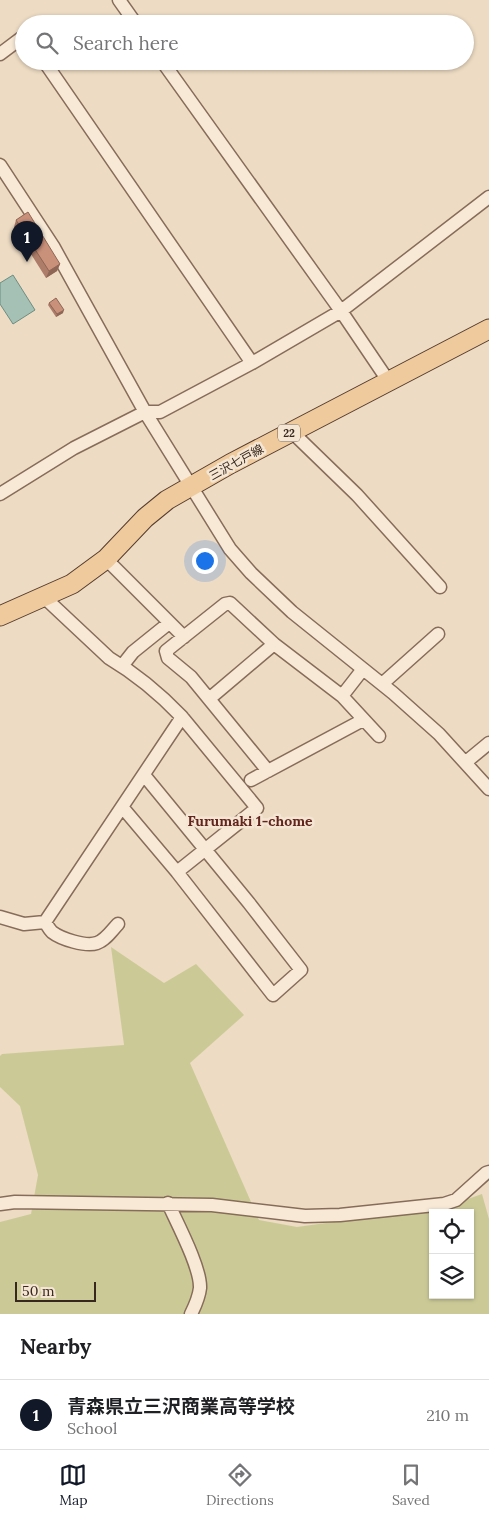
<!DOCTYPE html>
<meta charset="utf-8">
<style>
body{margin:0;font-family:Lora,"Noto Sans JP",serif;background:#f6f6f6;color:#202124}
.controls{position:absolute;right:15px;bottom:15px;display:grid;overflow:hidden;border-radius:0px;box-shadow:0 1px 4px #0004}
.controls button{width:45px;height:45px;display:grid;place-items:center;padding:0;border:0;border-bottom:1px solid #e0e0e0;background:#fff;color:#202124;font:25px sans-serif}
.scale{position:absolute;left:15px;bottom:12px;width:81px;box-sizing:border-box;padding-left:5px;border:2px solid #37271e;border-top:0;font-size:14px;line-height:18px;white-space:nowrap;color:#37271e;-webkit-text-stroke:4px #f4e6d3;paint-order:stroke}
.you{position:absolute;left:204px;top:560px;width:18px;height:18px;margin:-12px;border:4px solid #fff;border-radius:50%;background:#1a73e8;box-shadow:0 0 0 8px #1a73e833}
.badge{display:grid;place-items:center;width:32px;height:32px;border-radius:50%;background:#111827;color:#fff;font-size:16px;font-weight:700}
.pin{position:absolute;translate:-50% -41px;filter:drop-shadow(0 1px 2px #0008)}
.pin::after{content:'';position:absolute;top:26px;width:18px;height:15px;background:inherit;clip-path:polygon(0 0,100% 0,50% 100%)}
.list{margin:0;padding:0;list-style:none}
h2{display:flex;justify-content:space-between;align-items:center;height:65px;margin:0;padding:0 20px;font-size:21px}
h2 small{font-size:16px;font-weight:400;color:#757577}
.list li{display:grid;grid-template-columns:32px 1fr auto;gap:15px;align-items:center;box-sizing:border-box;height:70px;padding:0 20px;border-top:1px solid #e0e0e0}
.list b{display:block;font-size:19px;white-space:nowrap}
.list p{margin:0;font-size:16px;white-space:nowrap;color:#757577}
.list em{font-size:16px;font-style:normal;color:#757577}
.icon{flex:none;width:28px;height:28px;fill:none;stroke:currentColor;stroke-width:2;stroke-linecap:round;stroke-linejoin:round}
.map{position:relative;flex:none;width:489px;height:1314px;overflow:hidden}
.search{position:absolute;background:#fff;box-shadow:0 1px 4px #0004;left:15px;right:15px;top:15px;height:55px;display:flex;align-items:center;gap:12px;box-sizing:border-box;padding:0 18px;border-radius:28px;color:#757577;font-size:19px}
.sheet{height:135px;background:#fff}
nav{display:flex;justify-content:space-around;align-items:center;box-sizing:border-box;height:70px;border-top:1px solid #e0e0e0;background:#fff;font-size:14px;color:#757577}
nav a{display:grid;justify-items:center;gap:2px}
nav .on{color:#111827}
.map>svg:first-child{display:block}
.green{fill:#cbca97;fill-rule:evenodd}
.water{fill:#a5c0b5;stroke:#6c8e81}
.lines{fill:none;stroke-linecap:round;stroke-linejoin:round}
.street-casing{stroke:#876c5a;stroke-width:15}
.primary-casing{stroke:#553b2f;stroke-width:21}
.street{stroke:#f8e9d6;stroke-width:12}
.primary{stroke:#efca9c;stroke-width:19}
.wall{fill:#ae7d69}
.shaded-wall{fill:#8d6655}
.building{fill:#ca917a;stroke:#8d6655}
.labels{text-anchor:middle;dominant-baseline:central;stroke-width:5;stroke-linejoin:round;paint-order:stroke}
.shield{fill:#f4e6d3;stroke:#706054;stroke-width:1}
.shield-label{font-size:11px;font-weight:bold;fill:#37271e}
.street-label{font-size:12px;fill:#37271e;stroke:#f4e6d3}
.neighbourhood-label{font-size:14px;font-weight:bold;fill:#62241f;stroke:#f4e6d3}
</style>
<div class="map">
<svg width="489" height="1314" viewBox="0 0 489 1314">
<rect width="100%" height="100%" fill="#eddbc3"/>
<path class="green" d="M 111,947 L 164,983 L 196,964 L 244,1015 L 190,1063 L 259,1220 L 297,1227 L 448,1206 L 482,1194 L 489,1219 L 489,1314 L 0,1314 L 0,1222 L 31,1214 L 38,1175 L 20,1106 L 0,1087 L 0,1056 L 2,1054 L 124,1045 ZM 433,1213 L 470,1213 L 470,1295 L 433,1295 Z"/>
<path class="water" d="M 13,275 L 35,310 L 13,324 L 0,304 L 0,283 Z"/>
<g class="lines">
<defs>
<path id="street" d="M 119,0 L 136,24
M 0,54 L 24,36
M 44,61 L 252,363
M 162,61 L 341,311 L 389,382
M 0,165 L 53,246 L 145,412 L 230,549 L 251,573 L 292,612 L 393,693 L 439,734 L 489,789
M 292,432 L 357,495 L 440,587
M 0,494 L 74,448 L 145,412 L 160,412 L 252,363 L 341,311 L 489,197
M 106,559 L 184,637
M 45,598 L 109,658 C 136,674 161,695 182,717 L 257,808 L 177,872
M 122,666 L 133,652 L 169,623
M 382,684 L 438,634
M 342,696 L 363,669
M 209,699 L 274,644
M 466,762 L 489,743
M 268,771 L 191,677 L 168,658 L 166,651 L 225,604 L 230,603 L 274,644 L 342,696 L 379,736
M 251,780 L 363,720
M 123,808 L 177,872 L 273,995 L 301,970 L 249,903 L 144,775
M 0,917 L 24,924 L 45,922 L 182,717
M 45,922 C 47,925 49,929 52,932 C 61,939 86,947 97,943 C 106,940 112,930 118,924
M 168,1203 C 177,1223 201,1268 200,1288 C 199,1297 195,1306 191,1314
M 0,1204 L 15,1202 L 212,1205 L 305,1216 L 340,1215 L 444,1204 L 456,1200 L 486,1173 L 489,1172"/>
<path id="primary" d="M 0,616 L 72,584 L 106,559 L 145,518 L 167,500 L 230,464 L 489,329"/>
</defs>
<use href="#street" class="street-casing"/>
<use href="#primary" class="primary-casing"/>
<use href="#street" class="street"/>
<use href="#primary" class="primary"/>
</g>
<path class="wall" d="M 16,220 L 60,264 L 57,271 L 46,278 L 14,227 Z
M 49,303 L 63,313 L 56,317 L 48,305 Z"/>
<path class="shaded-wall" d="M 60,264 L 57,271 L 46,278 L 49,271 Z
M 64,310 L 63,313 L 56,317 L 57,314 Z"/>
<path class="building" d="M 28,212 L 60,264 L 49,271 L 16,220 Z
M 56,298 L 64,310 L 57,314 L 49,303 Z"/>
<g class="labels">
<rect class="shield" x="278" y="424.5" width="22" height="17" rx="4"/>
<g class="shield-label">
<text x="289" y="433">22</text>
</g>
<g class="street-label">
<text transform="translate(236 462) rotate(-29)">三沢七戸線</text>
</g>
<g class="neighbourhood-label">
<text x="250" y="821">Furumaki 1-chome</text>
</g>
</g>
</svg>
<div class="controls">
<button><svg class="icon" aria-label="locate" viewBox="0 0 24 24"><circle cx="12" cy="12" r="6"/><path d="M12 2v4M12 18v4M2 12h4M18 12h4"/></svg></button>
<button><svg class="icon" aria-label="layers" viewBox="0 0 24 24"><path d="M12 4l9 5-9 5-9-5zM3 14l9 5 9-5"/></svg></button>
</div>
<div class="scale">50 m</div>
<div class="you"></div>
<div class="pin badge" style="left:27px;top:262px">1</div>
<div class="search"><svg class="icon" aria-label="search" viewBox="0 0 24 24"><circle cx="10" cy="10" r="6"/><path d="M15 15l6 6"/></svg>Search here</div>
</div>
<section class="sheet">
<h2>Nearby<small></small></h2>
<ul class="list">
<li><span class="badge">1</span><div><b>青森県立三沢商業高等学校</b><p>School</p></div><em>210 m</em></li>
</ul>
</section>
<nav>
<a class="on"><svg class="icon" aria-label="map" viewBox="0 0 24 24"><path d="M3 6l6-2 6 2 6-2v14l-6 2-6-2-6 2zM9 4v14M15 6v14"/></svg>Map</a>
<a><svg class="icon" aria-label="directions" viewBox="0 0 24 24"><path d="M12 3l9 9-9 9-9-9zM9 14v-3h6M13 9l2 2-2 2"/></svg>Directions</a>
<a><svg class="icon" aria-label="saved" viewBox="0 0 24 24"><path d="M7 4h10v16l-5-4-5 4z"/></svg>Saved</a>
</nav>
